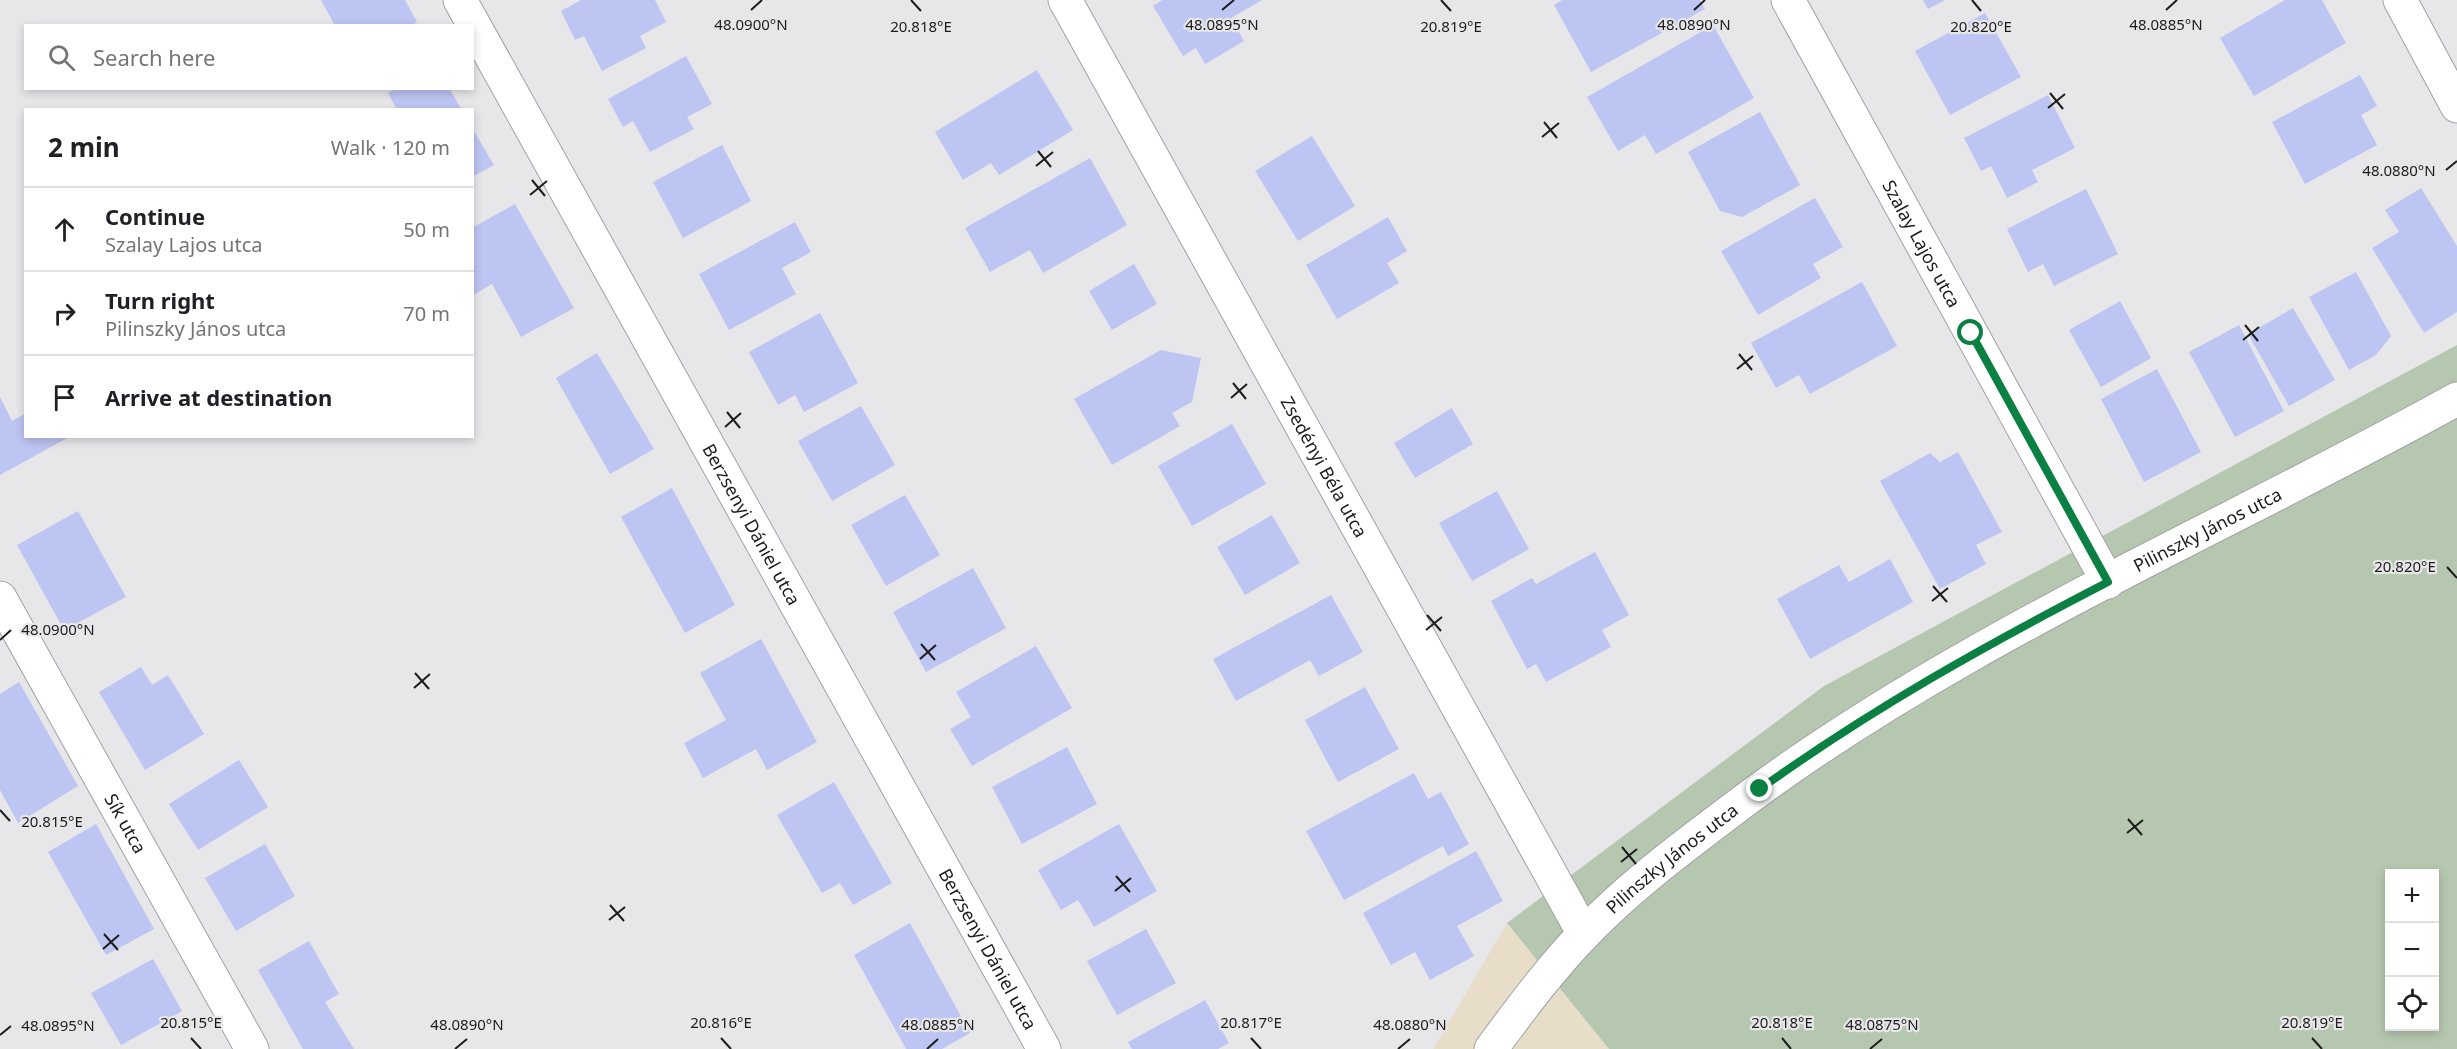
<!DOCTYPE html>
<meta charset="utf-8">
<style>
body{margin:0;font-family:"Noto Sans",sans-serif;background:#f6f6f6;color:#202124}
.controls{position:absolute;right:18px;bottom:18px;display:grid;overflow:hidden;border-radius:0px;box-shadow:0 3px 9px #0003}
.controls button{width:54px;height:54px;display:grid;place-items:center;padding:0;border:0;border-bottom:2px solid #e0e0e0;background:#fff;color:#202124;font:30px sans-serif}
.stop{position:absolute;width:18px;height:18px;margin:-14px;border:4px solid #0b8043;border-radius:50%;background:#fff}
.stop.end{background:#0b8043;border-color:#fff;box-shadow:0 2px 6px #0008}
.list{margin:0;padding:0;list-style:none}
h2{display:flex;justify-content:space-between;align-items:center;height:78px;margin:0;padding:0 24px;font-size:26px}
h2 small{font-size:20px;font-weight:400;color:#757577}
.list li{display:grid;grid-template-columns:39px 1fr auto;gap:18px;align-items:center;box-sizing:border-box;height:84px;padding:0 24px;border-top:2px solid #e0e0e0}
.list b{display:block;font-size:22px;white-space:nowrap}
.list p{margin:0;font-size:20px;white-space:nowrap;color:#757577}
.list em{font-size:20px;font-style:normal;color:#757577}
.icon{flex:none;width:33px;height:33px;fill:none;stroke:currentColor;stroke-width:2;stroke-linecap:round;stroke-linejoin:round}
.map{position:relative;flex:none;width:2457px;height:1049px;overflow:hidden}
.search{position:absolute;background:#fff;box-shadow:0 3px 9px #0003;left:24px;top:24px;width:450px;height:66px;display:flex;align-items:center;gap:15px;box-sizing:border-box;padding:0 21px;border-radius:0px;color:#757577;font-size:22px}
.panel{position:absolute;background:#fff;box-shadow:0 3px 9px #0003;left:24px;top:108px;width:450px;height:330px;border-radius:0px}
.map>svg:first-child{display:block}
.industrial{fill:#e8ddc8}
.green{fill:#b5c8af;fill-rule:evenodd}
.building{fill:#bdc5f2}
.lines{fill:none;stroke-linecap:round;stroke-linejoin:round}
.minor-casing{stroke:#a2a2a4;stroke-width:35}
.minor{stroke:#fff;stroke-width:33}
.route{stroke:#0b8043;stroke-width:8}
.ticks{fill:none;stroke:#1c1c1d;stroke-width:2}
.labels{text-anchor:middle;dominant-baseline:central;stroke-width:4.5;stroke-linejoin:round;paint-order:stroke}
.street-label{font-size:18px;fill:#1c1c1d;stroke:#e7e7ea}
.ticks-label{font-size:15px;text-anchor:middle;fill:#1c1c1d;stroke:#e7e7ea;stroke-width:4.5;stroke-linejoin:round;paint-order:stroke}
</style>
<div class="map">
<svg width="2457" height="1049" viewBox="0 0 2457 1049">
<rect width="100%" height="100%" fill="#e7e7ea"/>
<path class="industrial" d="M 1507,923 L 1609,1049 L 1433,1049 Z"/>
<path class="green" d="M 2457,345 L 2457,1049 L 1609,1049 L 1507,923 L 1824,686 ZM 2390,874 L 2434,874 L 2434,1026 L 2390,1026 Z"/>
<path class="building" d="M 321,0 L 405,0 L 417,22 L 411,26 L 335,26 Z
M 581,0 L 655,0 L 666,22 L 640,36 L 646,48 L 602,71 L 584,36 L 575,40 L 561,11 Z
M 1162,0 L 1262,0 L 1231,18 L 1244,41 L 1205,64 L 1196,48 L 1183,56 L 1153,6 Z
M 1562,0 L 1700,0 L 1705,9 L 1591,72 L 1554,5 Z
M 1923,0 L 1945,0 L 1928,9 Z
M 2285,0 L 2322,0 L 2346,43 L 2254,96 L 2220,38 Z
M 1985,13 L 2021,77 L 1950,115 L 1915,51 Z
M 1713,25 L 1754,98 L 1656,154 L 1645,135 L 1618,151 L 1587,97 Z
M 686,56 L 712,104 L 687,117 L 694,129 L 650,152 L 633,121 L 623,127 L 608,99 Z
M 1037,70 L 1073,130 L 999,175 L 991,163 L 963,180 L 935,132 Z
M 2360,75 L 2377,106 L 2361,115 L 2377,145 L 2305,184 L 2272,122 Z
M 396,88 L 449,88 L 462,110 L 397,110 L 388,93 Z
M 2048,95 L 2075,148 L 2032,170 L 2038,182 L 2007,198 L 1991,166 L 1981,171 L 1964,138 Z
M 1760,112 L 1800,185 L 1742,217 L 1720,211 L 1688,152 Z
M 472,128 L 494,165 L 472,177 Z
M 1312,136 L 1355,206 L 1298,241 L 1255,171 Z
M 722,145 L 751,201 L 683,238 L 653,182 Z
M 1090,158 L 1127,225 L 1043,273 L 1030,250 L 990,272 L 965,228 Z
M 2421,188 L 2457,246 L 2457,312 L 2424,333 L 2372,248 L 2399,232 L 2385,210 Z
M 2086,189 L 2118,254 L 2054,286 L 2043,264 L 2028,272 L 2007,229 Z
M 1815,198 L 1843,247 L 1813,264 L 1821,278 L 1758,315 L 1721,251 Z
M 515,204 L 574,308 L 521,337 L 492,284 L 472,296 L 472,228 Z
M 1388,217 L 1407,251 L 1387,263 L 1399,283 L 1337,319 L 1306,265 Z
M 795,222 L 811,252 L 782,268 L 796,294 L 729,330 L 699,274 Z
M 1134,264 L 1157,304 L 1112,330 L 1089,291 Z
M 2356,272 L 2391,336 L 2376,355 L 2349,370 L 2309,297 Z
M 1862,282 L 1897,346 L 1810,394 L 1799,375 L 1776,388 L 1751,343 Z
M 2120,301 L 2151,358 L 2101,387 L 2069,330 Z
M 2293,308 L 2335,380 L 2289,406 L 2248,334 Z
M 820,313 L 858,383 L 804,412 L 795,395 L 778,405 L 749,352 Z
M 2239,325 L 2284,411 L 2235,437 L 2189,352 Z
M 1161,350 L 1201,358 L 1192,402 L 1172,413 L 1180,426 L 1112,465 L 1074,399 Z
M 597,353 L 654,449 L 610,474 L 556,378 Z
M 2157,369 L 2201,452 L 2144,482 L 2101,399 Z
M 0,397 L 12,421 L 26,413 L 26,436 L 71,436 L 0,475 Z
M 861,406 L 895,465 L 832,501 L 798,441 Z
M 1452,408 L 1473,444 L 1415,478 L 1394,443 Z
M 1232,424 L 1266,484 L 1192,526 L 1158,466 Z
M 1958,452 L 2002,532 L 1976,545 L 1986,564 L 1940,589 L 1880,481 L 1930,453 L 1940,462 Z
M 672,488 L 735,605 L 685,633 L 621,517 Z
M 1497,491 L 1529,549 L 1472,581 L 1439,523 Z
M 905,495 L 940,555 L 886,586 L 851,525 Z
M 78,511 L 126,597 L 64,630 L 17,545 Z
M 1272,515 L 1300,563 L 1245,595 L 1217,547 Z
M 1595,552 L 1629,615 L 1602,630 L 1611,647 L 1546,682 L 1536,664 L 1527,669 L 1491,601 L 1532,578 L 1536,584 Z
M 1890,559 L 1913,602 L 1810,659 L 1777,599 L 1839,565 L 1849,582 Z
M 973,568 L 1006,628 L 926,672 L 893,612 Z
M 1331,595 L 1363,652 L 1319,676 L 1310,660 L 1236,701 L 1213,659 Z
M 761,639 L 817,742 L 767,770 L 756,749 L 703,778 L 684,743 L 726,720 L 700,673 Z
M 1036,646 L 1072,708 L 972,766 L 950,729 L 971,717 L 956,692 Z
M 141,667 L 152,685 L 168,675 L 204,734 L 145,770 L 99,692 Z
M 19,682 L 78,786 L 18,823 L 0,790 L 0,694 Z
M 1365,687 L 1399,749 L 1338,782 L 1305,720 Z
M 1067,747 L 1097,804 L 1022,844 L 992,787 Z
M 239,760 L 268,807 L 198,850 L 169,804 Z
M 1414,773 L 1428,799 L 1441,792 L 1469,844 L 1448,856 L 1443,846 L 1344,900 L 1306,831 Z
M 834,782 L 892,883 L 853,905 L 840,883 L 822,893 L 777,815 Z
M 96,824 L 154,929 L 106,955 L 48,852 Z
M 1119,824 L 1157,891 L 1094,927 L 1078,900 L 1061,910 L 1038,870 Z
M 265,844 L 295,896 L 236,931 L 205,878 Z
M 1476,851 L 1503,901 L 1457,926 L 1474,956 L 1430,980 L 1415,952 L 1391,965 L 1363,913 Z
M 910,923 L 970,1033 L 942,1049 L 906,1049 L 854,955 Z
M 1146,929 L 1176,983 L 1117,1015 L 1087,961 Z
M 309,941 L 339,994 L 325,1002 L 354,1049 L 303,1049 L 258,970 Z
M 153,959 L 182,1011 L 121,1045 L 91,993 Z
M 1205,1000 L 1229,1043 L 1218,1049 L 1132,1049 L 1128,1042 Z"/>
<g class="lines">
<defs>
<g id="minor">
<path id="s1" d="M 460,0 L 1044,1049"/>
<path id="s2" d="M 1065,0 L 1584,934"/>
<path id="s3" d="M 1788,0 L 2108,582"/>
<path d="M 2400,0 L 2457,106"/>
<path id="s4" d="M 0,598 L 252,1049"/>
<path id="s5" d="M 1491,1049 C 1520,1010 1550,969 1584,934 C 1626,890 1675,853 1724,816 C 1948,644 2211,535 2457,399"/>
</g>
</defs>
<use href="#minor" class="minor-casing"/>
<use href="#minor" class="minor"/>
</g>
<g class="lines">
<path class="route" d="M 1760,789 C 1873,708 1984,646 2108,582 L 1971,333"/>
</g>
<path class="ticks" d="M 911,0 L 921,11M 1441,0 L 1451,11M 1972,0 L 1981,11M 751,10 L 762,0M 1222,10 L 1234,0M 1694,10 L 1705,0M 2166,10 L 2177,0M 2050,93 L 2063,109M 2048,108 L 2065,94M 1544,122 L 1557,138M 1542,137 L 1559,123M 1038,151 L 1051,167M 1036,166 L 1053,152M 2446,170 L 2457,161M 532,180 L 545,196M 530,195 L 547,181M 2245,325 L 2258,341M 2243,340 L 2259,327M 1739,354 L 1752,370M 1737,369 L 1753,356M 1233,383 L 1246,399M 1231,398 L 1247,384M 727,412 L 740,428M 725,427 L 741,413M 2447,567 L 2457,578M 1933,586 L 1947,602M 1932,601 L 1948,588M 1427,615 L 1441,631M 1426,630 L 1442,617M 0,640 L 11,630M 921,644 L 935,660M 920,659 L 936,645M 415,673 L 429,689M 414,688 L 430,674M 0,810 L 10,821M 2128,819 L 2142,835M 2127,833 L 2143,820M 1622,847 L 1636,864M 1621,862 L 1637,849M 1116,876 L 1130,892M 1115,891 L 1131,878M 610,905 L 624,921M 609,920 L 625,907M 104,934 L 118,950M 103,949 L 119,935M 0,1035 L 11,1026M 191,1038 L 201,1049M 721,1038 L 731,1049M 1251,1038 L 1261,1049M 1782,1038 L 1791,1049M 2312,1038 L 2322,1049M 455,1049 L 467,1039M 927,1049 L 938,1039M 1398,1049 L 1410,1039M 1870,1049 L 1882,1039"/>
<g class="labels">
<g class="street-label">
<text stroke="none"><textPath href="#s3" startOffset="278">Szalay Lajos utca</textPath></text>
<text stroke="none"><textPath href="#s2" startOffset="534">Zsedényi Béla utca</textPath></text>
<text stroke="none"><textPath href="#s1" startOffset="600">Berzsenyi Dániel utca</textPath></text>
<text stroke="none"><textPath href="#s5" startOffset="894">Pilinszky János utca</textPath></text>
<text stroke="none"><textPath href="#s4" startOffset="258">Sík utca</textPath></text>
<text stroke="none"><textPath href="#s5" startOffset="264">Pilinszky János utca</textPath></text>
<text stroke="none"><textPath href="#s1" startOffset="1086">Berzsenyi Dániel utca</textPath></text>
</g>
</g>
<g class="ticks-label">
<text x="751" y="30">48.0900°N</text>
<text x="1222" y="30">48.0895°N</text>
<text x="1694" y="30">48.0890°N</text>
<text x="2166" y="30">48.0885°N</text>
<text x="921" y="32">20.818°E</text>
<text x="1451" y="32">20.819°E</text>
<text x="1981" y="32">20.820°E</text>
<text x="2399" y="176">48.0880°N</text>
<text x="2405" y="572">20.820°E</text>
<text x="58" y="635">48.0900°N</text>
<text x="52" y="827">20.815°E</text>
<text x="191" y="1028">20.815°E</text>
<text x="721" y="1028">20.816°E</text>
<text x="1251" y="1028">20.817°E</text>
<text x="1782" y="1028">20.818°E</text>
<text x="2312" y="1028">20.819°E</text>
<text x="467" y="1030">48.0890°N</text>
<text x="938" y="1030">48.0885°N</text>
<text x="1410" y="1030">48.0880°N</text>
<text x="1882" y="1030">48.0875°N</text>
<text x="58" y="1031">48.0895°N</text>
</g>
</svg>
<div class="controls">
<button>+</button>
<button>−</button>
<button><svg class="icon" aria-label="locate" viewBox="0 0 24 24"><circle cx="12" cy="12" r="6"/><path d="M12 2v4M12 18v4M2 12h4M18 12h4"/></svg></button>
</div>
<div class="stop" style="left:1971px;top:333px"></div>
<div class="stop end" style="left:1760px;top:789px"></div>
<div class="search"><svg class="icon" aria-label="search" viewBox="0 0 24 24"><circle cx="10" cy="10" r="6"/><path d="M15 15l6 6"/></svg>Search here</div>
<section class="panel">
<h2>2 min<small>Walk · 120 m</small></h2>
<ul class="list">
<li><svg class="icon" aria-label="ahead" viewBox="0 0 24 24"><path d="M12 20V5M6 11l6-6 6 6"/></svg><div><b>Continue</b><p>Szalay Lajos utca</p></div><em>50 m</em></li>
<li><svg class="icon" aria-label="right" viewBox="0 0 24 24"><path d="M7 20v-9h11M14 6l5 5-5 5"/></svg><div><b>Turn right</b><p>Pilinszky János utca</p></div><em>70 m</em></li>
<li><svg class="icon" aria-label="arrive" viewBox="0 0 24 24"><path d="M6 21V4h12l-3 4 3 4H6"/></svg><div><b>Arrive at destination</b></div></li>
</ul>
</section>
</div>
